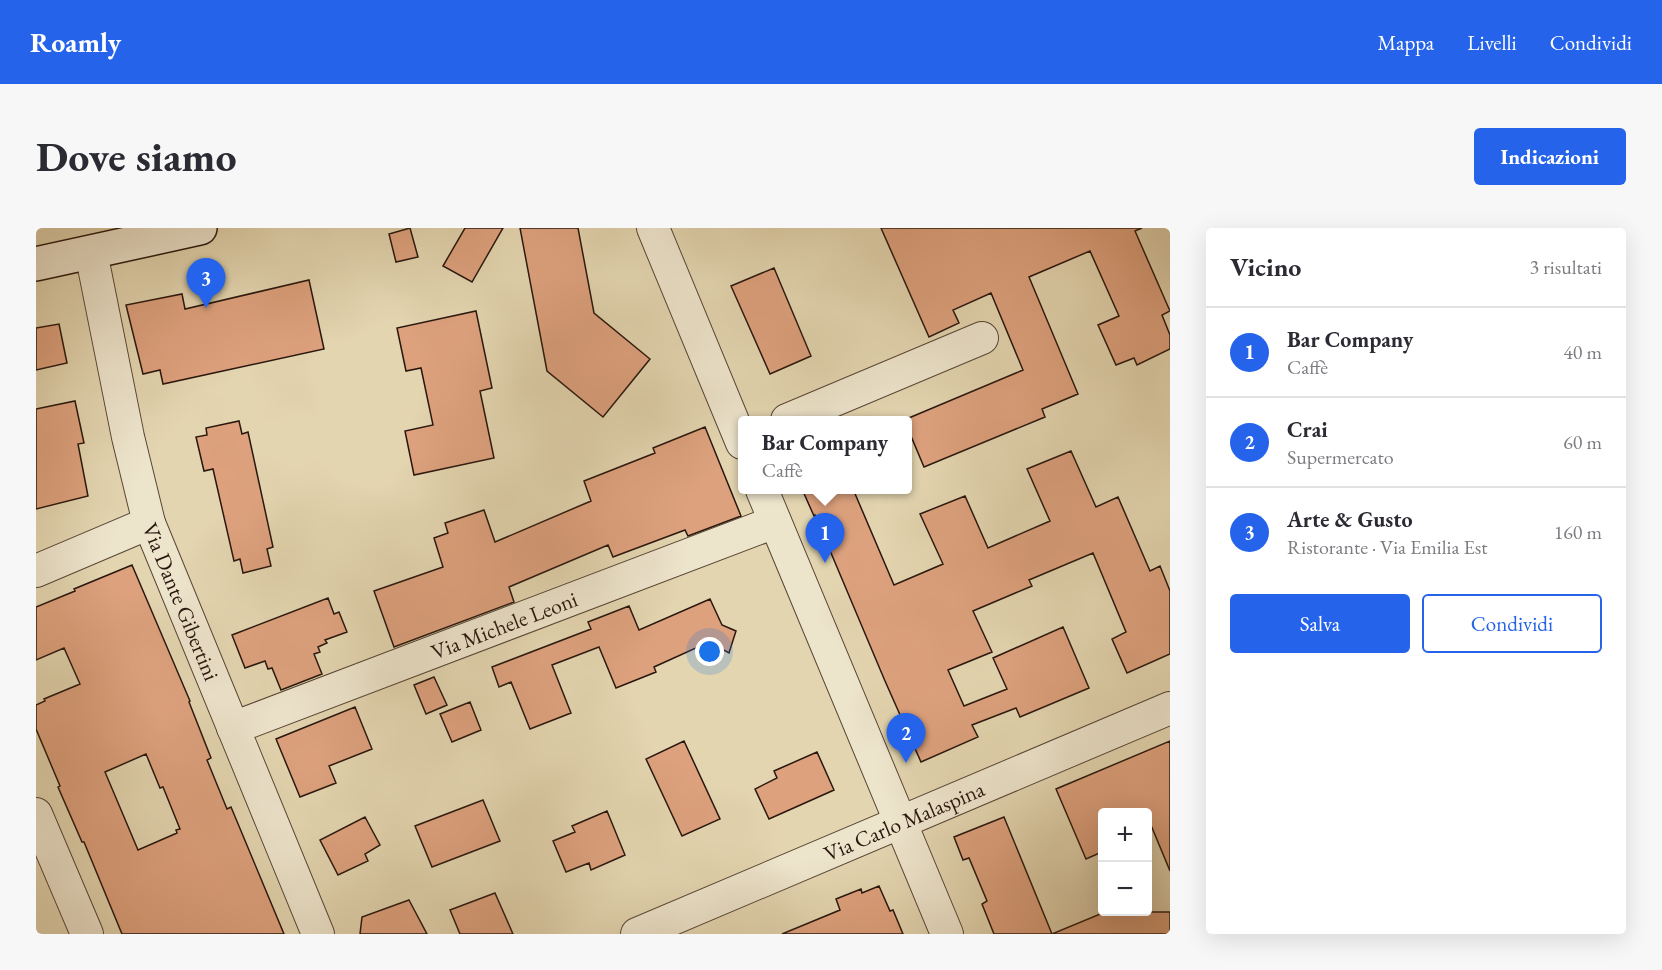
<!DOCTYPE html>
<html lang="it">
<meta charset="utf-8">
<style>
body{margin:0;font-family:"EB Garamond",serif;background:#f7f7f7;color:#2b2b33}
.controls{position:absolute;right:18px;bottom:18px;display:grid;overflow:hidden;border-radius:6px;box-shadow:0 6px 24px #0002}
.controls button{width:54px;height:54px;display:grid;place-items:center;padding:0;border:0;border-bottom:2px solid #e1e1e2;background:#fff;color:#2b2b33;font:30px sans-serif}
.you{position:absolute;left:674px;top:424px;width:21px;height:21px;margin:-15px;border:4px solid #fff;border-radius:50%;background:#1a73e8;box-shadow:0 0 0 9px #1a73e833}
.badge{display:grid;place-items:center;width:39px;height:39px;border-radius:50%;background:#2563eb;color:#fff;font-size:20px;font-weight:700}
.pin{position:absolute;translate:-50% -50px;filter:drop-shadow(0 2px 3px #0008)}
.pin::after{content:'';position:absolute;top:32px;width:21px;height:18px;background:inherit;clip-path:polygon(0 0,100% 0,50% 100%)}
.popup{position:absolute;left:702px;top:188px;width:174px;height:78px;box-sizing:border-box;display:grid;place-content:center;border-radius:6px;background:#fff;filter:drop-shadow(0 2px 4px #0005);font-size:20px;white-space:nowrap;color:#7c7c81}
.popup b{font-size:22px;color:#2b2b33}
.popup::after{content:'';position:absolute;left:50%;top:100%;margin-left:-12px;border:12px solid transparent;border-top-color:#fff}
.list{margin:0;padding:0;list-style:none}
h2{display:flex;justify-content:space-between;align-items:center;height:78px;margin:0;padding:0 24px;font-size:26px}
h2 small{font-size:20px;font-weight:400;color:#7c7c81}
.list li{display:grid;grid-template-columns:39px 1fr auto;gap:18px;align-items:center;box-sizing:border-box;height:90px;padding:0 24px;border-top:2px solid #e1e1e2}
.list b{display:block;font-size:22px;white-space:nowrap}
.list p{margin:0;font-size:20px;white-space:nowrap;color:#7c7c81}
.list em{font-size:20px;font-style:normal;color:#7c7c81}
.actions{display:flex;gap:12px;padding:18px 24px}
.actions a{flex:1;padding:14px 0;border:2px solid #2563eb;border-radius:6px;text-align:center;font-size:21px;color:#2563eb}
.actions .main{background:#2563eb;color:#fff}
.map{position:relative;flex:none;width:1134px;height:706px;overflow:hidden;border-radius:6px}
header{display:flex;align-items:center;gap:36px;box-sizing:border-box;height:84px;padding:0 30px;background:#2563eb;color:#fff}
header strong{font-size:28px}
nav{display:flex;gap:33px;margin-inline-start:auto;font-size:21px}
.intro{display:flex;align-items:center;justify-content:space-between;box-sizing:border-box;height:144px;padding:0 36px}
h1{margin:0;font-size:42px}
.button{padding:15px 27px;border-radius:6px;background:#2563eb;color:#fff;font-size:21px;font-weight:700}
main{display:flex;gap:36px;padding:0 36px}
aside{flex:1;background:#fff;border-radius:6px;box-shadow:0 6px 24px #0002}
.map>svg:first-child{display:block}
.building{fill:#dda17d;stroke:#29170e;stroke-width:1.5;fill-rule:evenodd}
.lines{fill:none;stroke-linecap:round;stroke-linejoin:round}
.minor-casing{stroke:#584636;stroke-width:34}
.secondary-casing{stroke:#29170e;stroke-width:36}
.minor{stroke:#ede4cc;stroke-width:32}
.secondary{stroke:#ede4cc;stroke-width:33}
.labels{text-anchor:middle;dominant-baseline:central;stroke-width:5;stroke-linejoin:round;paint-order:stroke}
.street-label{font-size:22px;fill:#29170e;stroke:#ede4cc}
</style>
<header>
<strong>Roamly</strong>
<nav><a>Mappa</a><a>Livelli</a><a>Condividi</a></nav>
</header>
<div class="intro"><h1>Dove siamo</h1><a class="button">Indicazioni</a></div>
<main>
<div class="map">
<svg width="1134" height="706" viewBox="0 0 1134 706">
<rect width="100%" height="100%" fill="#e3d5b0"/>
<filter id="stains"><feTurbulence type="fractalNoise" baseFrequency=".00333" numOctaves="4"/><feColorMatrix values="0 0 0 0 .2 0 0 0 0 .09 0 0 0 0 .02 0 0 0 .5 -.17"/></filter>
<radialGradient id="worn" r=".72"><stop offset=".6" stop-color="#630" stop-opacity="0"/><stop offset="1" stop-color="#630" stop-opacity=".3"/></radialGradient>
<path class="building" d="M 374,0 L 382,29 L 360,34 L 353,6 Z
M 429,0 L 467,0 L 436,54 L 407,38 Z
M 484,0 L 542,0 L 558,85 L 614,131 L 567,189 L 511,143 Z
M 845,0 L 1106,0 L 1099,3 L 1134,83 L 1126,87 L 1134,107 L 1134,121 L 1101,137 L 1098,130 L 1080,137 L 1062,97 L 1083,88 L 1054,23 L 993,49 L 1042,166 L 1006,181 L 1009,189 L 888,239 L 872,201 L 872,192 L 868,192 L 987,142 L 955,65 L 917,82 L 923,95 L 893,109 Z
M 738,40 L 775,128 L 734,146 L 695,58 Z
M 273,52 L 288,121 L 127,156 L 124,142 L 107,146 L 90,77 L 146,66 L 149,81 Z
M 440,83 L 456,160 L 444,163 L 458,230 L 378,247 L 369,203 L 397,197 L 385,140 L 370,143 L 361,100 Z
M 23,96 L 31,135 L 0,142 L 0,100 Z
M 39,173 L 48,215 L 42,216 L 52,268 L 0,281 L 0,181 Z
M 203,193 L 206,206 L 212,204 L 237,319 L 231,321 L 235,338 L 207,345 L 204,331 L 198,333 L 177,241 L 168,243 L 160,209 L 171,207 L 170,200 Z
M 669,199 L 705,288 L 652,308 L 649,302 L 577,329 L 572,317 L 473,359 L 478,374 L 358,419 L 338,363 L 407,339 L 398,310 L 412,305 L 409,295 L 448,282 L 459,314 L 555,273 L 548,253 L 619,225 L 617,220 Z
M 1035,223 L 1060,279 L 1082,269 L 1114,343 L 1124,338 L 1134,363 L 1134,426 L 1091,445 L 1076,411 L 1090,404 L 1057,325 L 993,352 L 996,358 L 937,383 L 956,424 L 912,442 L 928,478 L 971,461 L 957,430 L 1027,399 L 1053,460 L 984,489 L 980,480 L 936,497 L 942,509 L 885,534 L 849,453 L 779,287 L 778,288 L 766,261 L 817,261 L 858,357 L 907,336 L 884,286 L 929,268 L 952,320 L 1014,293 L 991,241 Z
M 96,337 L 154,473 L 153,474 L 175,530 L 171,532 L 191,581 L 195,579 L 248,706 L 86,706 L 48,614 L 46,614 L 22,559 L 24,558 L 0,501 L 0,477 L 9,473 L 8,471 L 44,456 L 28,420 L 0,432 L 0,379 L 39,363 L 38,361 ZM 110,526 L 124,560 L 127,559 L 144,601 L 140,602 L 141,605 L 102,622 L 69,544 Z
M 292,370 L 298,386 L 303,384 L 311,404 L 289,412 L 291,415 L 282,419 L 284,424 L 278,426 L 286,446 L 245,462 L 236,440 L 232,441 L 229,433 L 209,440 L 196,407 Z
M 674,371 L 686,397 L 700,403 L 693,425 L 673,414 L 618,439 L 620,444 L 580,460 L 563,419 L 516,437 L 535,485 L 494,501 L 475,454 L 463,459 L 456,439 L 555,401 L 552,394 L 593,378 L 603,402 Z
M 398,449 L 411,477 L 390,486 L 378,457 Z
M 434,474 L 445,502 L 416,514 L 404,486 Z
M 319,479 L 336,521 L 293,538 L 300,555 L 264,569 L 240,511 Z
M 648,513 L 684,591 L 646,608 L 610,531 Z
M 1134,513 L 1134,643 L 1112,590 L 1112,585 L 1066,585 L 1066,624 L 1050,631 L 1020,561 Z
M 781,524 L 798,562 L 733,591 L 719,561 L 741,550 L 738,543 Z
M 447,572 L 464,613 L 396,639 L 379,598 Z
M 571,583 L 589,627 L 555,642 L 553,635 L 530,644 L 517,613 L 539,604 L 536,598 Z
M 329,589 L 344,617 L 329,626 L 332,633 L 302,647 L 284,612 Z
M 968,589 L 1016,706 L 1069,684 L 1134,684 L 1134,706 L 958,706 L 946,676 L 951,673 L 933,630 L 927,632 L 918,609 Z
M 843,658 L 854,683 L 857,682 L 867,706 L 746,706 L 804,682 L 800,671 L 825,661 L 826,665 Z
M 459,665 L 477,706 L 424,706 L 414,682 Z
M 373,672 L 391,706 L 324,706 L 326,689 Z"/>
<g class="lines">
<defs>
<g id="minor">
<path d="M 617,0 L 706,215"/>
<path id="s1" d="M 55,24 L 92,209 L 113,295 L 282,706"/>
<path d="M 751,192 L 946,110"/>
<path d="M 726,262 L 911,706"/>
<path d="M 0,343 L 113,295"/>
<path id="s2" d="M 197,500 L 739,294"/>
<path d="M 0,586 L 51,706"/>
<path id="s3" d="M 601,706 L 1134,480"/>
</g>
<path id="secondary" d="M 0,36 L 164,0"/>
</defs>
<use href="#minor" class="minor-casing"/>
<use href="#secondary" class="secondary-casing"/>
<use href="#minor" class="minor"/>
<use href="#secondary" class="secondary"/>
</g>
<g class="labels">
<g class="street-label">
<text stroke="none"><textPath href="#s1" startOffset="362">Via Dante Gibertini</textPath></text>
<text stroke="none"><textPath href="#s2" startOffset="290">Via Michele Leoni</textPath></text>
<text stroke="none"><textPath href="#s3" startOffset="290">Via Carlo Malaspina</textPath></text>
</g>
</g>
<rect width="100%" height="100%" filter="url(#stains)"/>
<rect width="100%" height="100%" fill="url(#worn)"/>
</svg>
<div class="controls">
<button>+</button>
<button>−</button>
</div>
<div class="you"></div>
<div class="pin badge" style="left:789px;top:335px">1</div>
<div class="popup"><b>Bar Company</b>Caffè</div>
<div class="pin badge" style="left:870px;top:535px">2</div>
<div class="pin badge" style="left:170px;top:80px">3</div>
</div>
<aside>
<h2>Vicino<small>3 risultati</small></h2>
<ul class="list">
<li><span class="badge">1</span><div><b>Bar Company</b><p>Caffè</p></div><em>40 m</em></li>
<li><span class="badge">2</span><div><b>Crai</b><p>Supermercato</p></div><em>60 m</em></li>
<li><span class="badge">3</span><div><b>Arte &amp; Gusto</b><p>Ristorante · Via Emilia Est</p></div><em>160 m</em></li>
</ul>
<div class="actions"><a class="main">Salva</a><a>Condividi</a></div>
</aside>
</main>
